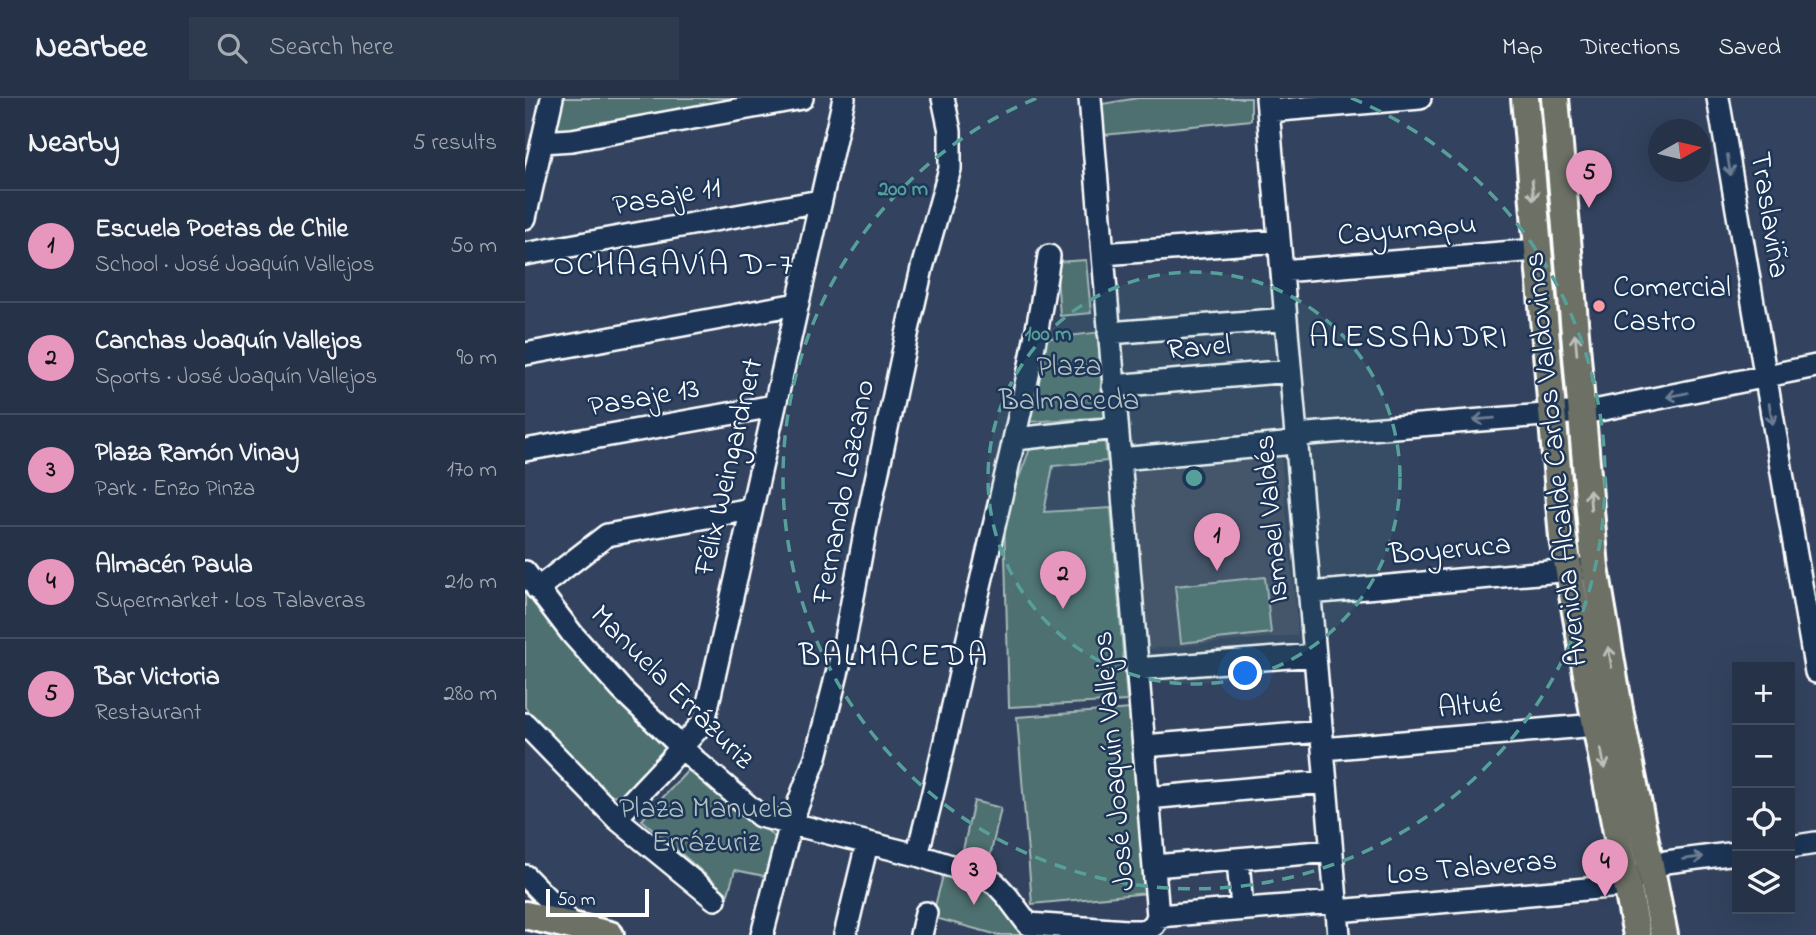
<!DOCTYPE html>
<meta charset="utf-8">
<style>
body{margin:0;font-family:"Indie Flower",sans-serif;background:#2e3a4e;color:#f1f3f6}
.controls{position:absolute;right:21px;bottom:21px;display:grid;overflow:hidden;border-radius:0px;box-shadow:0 7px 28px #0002}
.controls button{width:63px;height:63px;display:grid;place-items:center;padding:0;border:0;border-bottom:2px solid #424d60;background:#263247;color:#f1f3f6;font:35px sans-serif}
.compass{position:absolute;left:1123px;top:21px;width:63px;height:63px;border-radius:50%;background:#263247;box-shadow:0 7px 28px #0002;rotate:82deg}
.scale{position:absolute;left:21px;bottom:18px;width:103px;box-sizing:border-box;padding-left:7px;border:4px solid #fff;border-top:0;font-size:19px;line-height:24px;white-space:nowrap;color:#fff;-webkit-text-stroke:5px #1d3557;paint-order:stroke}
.you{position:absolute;left:721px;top:576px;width:24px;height:24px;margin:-18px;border:5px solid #fff;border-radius:50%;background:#1a73e8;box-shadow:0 0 0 10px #1a73e833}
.badge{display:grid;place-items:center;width:46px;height:46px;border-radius:50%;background:#e797bd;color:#111;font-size:23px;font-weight:700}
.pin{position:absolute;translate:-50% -58px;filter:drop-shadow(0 2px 4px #0008)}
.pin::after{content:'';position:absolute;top:37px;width:24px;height:21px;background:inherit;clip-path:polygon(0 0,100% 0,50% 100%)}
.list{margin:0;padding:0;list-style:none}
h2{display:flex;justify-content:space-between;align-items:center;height:91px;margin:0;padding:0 28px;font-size:30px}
h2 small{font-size:23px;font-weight:400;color:#a4aab4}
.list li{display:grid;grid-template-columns:46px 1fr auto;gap:21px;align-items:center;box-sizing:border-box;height:112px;padding:0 28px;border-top:2px solid #424d60}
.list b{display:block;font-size:26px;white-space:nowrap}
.list p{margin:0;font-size:23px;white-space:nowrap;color:#a4aab4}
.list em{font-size:23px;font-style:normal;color:#a4aab4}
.icon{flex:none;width:38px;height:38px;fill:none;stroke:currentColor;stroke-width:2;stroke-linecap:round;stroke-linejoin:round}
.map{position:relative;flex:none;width:1291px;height:837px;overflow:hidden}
header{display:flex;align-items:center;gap:42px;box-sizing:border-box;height:98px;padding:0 35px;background:#263247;border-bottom:2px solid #424d60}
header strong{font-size:33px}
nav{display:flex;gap:38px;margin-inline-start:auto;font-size:24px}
.search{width:490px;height:63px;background:#2e3a4e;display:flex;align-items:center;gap:18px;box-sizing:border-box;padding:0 24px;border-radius:0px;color:#a4aab4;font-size:26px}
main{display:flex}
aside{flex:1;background:#263247}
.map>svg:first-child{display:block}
.built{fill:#424d64}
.green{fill:#4f7070;stroke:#a7b8b8;stroke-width:2}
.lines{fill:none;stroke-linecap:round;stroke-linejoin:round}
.minor-casing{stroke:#fff;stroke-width:26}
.major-casing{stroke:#fff;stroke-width:32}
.minor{stroke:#1d3557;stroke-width:21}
.major{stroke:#6c7065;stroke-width:26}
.oneway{stroke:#6c7c92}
.oneway2{stroke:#bdbfba}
.ring{fill:none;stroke:#579f9a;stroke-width:3.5;stroke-dasharray:12 9}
.poi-dot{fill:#ff9aa2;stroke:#1d3557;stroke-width:2.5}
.labels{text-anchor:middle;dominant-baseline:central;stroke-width:5;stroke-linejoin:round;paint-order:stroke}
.street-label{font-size:30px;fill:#fff;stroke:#1d3557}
.poi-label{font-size:30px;fill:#fff;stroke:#1d3557;text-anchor:start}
.park-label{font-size:30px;fill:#b0bfbf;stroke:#1d3557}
.neighbourhood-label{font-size:32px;letter-spacing:2px;fill:#fff;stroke:#1d3557}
.centre{fill:#579f9a;stroke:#1d3557;stroke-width:3.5}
.ring-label{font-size:21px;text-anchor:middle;font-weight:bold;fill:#579f9a;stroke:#1d3557;stroke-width:5;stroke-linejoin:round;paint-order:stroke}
</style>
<header>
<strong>Nearbee</strong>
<div class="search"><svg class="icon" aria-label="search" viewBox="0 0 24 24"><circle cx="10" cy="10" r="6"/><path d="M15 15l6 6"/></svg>Search here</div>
<nav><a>Map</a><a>Directions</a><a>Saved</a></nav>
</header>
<main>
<aside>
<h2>Nearby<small>5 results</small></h2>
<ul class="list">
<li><span class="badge">1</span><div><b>Escuela Poetas de Chile</b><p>School · José Joaquín Vallejos</p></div><em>50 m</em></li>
<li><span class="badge">2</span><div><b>Canchas Joaquín Vallejos</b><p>Sports · José Joaquín Vallejos</p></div><em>90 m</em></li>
<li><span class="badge">3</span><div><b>Plaza Ramón Vinay</b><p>Park · Enzo Pinza</p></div><em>170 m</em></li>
<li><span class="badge">4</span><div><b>Almacén Paula</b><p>Supermarket · Los Talaveras</p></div><em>210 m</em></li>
<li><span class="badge">5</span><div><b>Bar Victoria</b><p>Restaurant</p></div><em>280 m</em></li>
</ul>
</aside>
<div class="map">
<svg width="1291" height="837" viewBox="0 0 1291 837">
<rect width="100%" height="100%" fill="#33435f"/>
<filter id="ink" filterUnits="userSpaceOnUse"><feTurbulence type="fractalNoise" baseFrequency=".0143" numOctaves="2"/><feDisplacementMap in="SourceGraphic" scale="14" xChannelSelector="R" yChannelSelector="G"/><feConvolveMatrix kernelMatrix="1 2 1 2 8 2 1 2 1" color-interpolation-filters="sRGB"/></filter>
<g filter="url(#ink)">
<path class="built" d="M 756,360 L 773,537 L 624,551 L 607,374 Z"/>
<path class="green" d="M 35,0 L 231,0 L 28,35 Z
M 613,0 L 726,0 L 726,22 L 579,37 L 577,6 Z
M 561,162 L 566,215 L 535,218 L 531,164 Z
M 576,234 L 581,319 L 502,324 L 519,241 Z
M 580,344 L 582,363 L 528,368 L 519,414 L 586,410 L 602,603 L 484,609 L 479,418 L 505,351 Z
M 740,479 L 746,535 L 656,545 L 650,488 Z
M 0,487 L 139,644 L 139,652 L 99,698 L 84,697 L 14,628 L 0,609 Z
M 606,611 L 623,795 L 507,806 L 492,619 Z
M 167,668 L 252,741 L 244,779 L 210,772 L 203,796 L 117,722 Z
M 449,703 L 476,710 L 464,763 L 437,756 Z
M 419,774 L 468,788 L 509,832 L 507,837 L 473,837 L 407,819 Z"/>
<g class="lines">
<defs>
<path id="minor" d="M 742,0 L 814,837
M 1193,0 L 1291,574
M 743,13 L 895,0
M 17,44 L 47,42 L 277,0
M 0,120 L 27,0
M 0,156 L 295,103
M 578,156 L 754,143
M 757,173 L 1013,152
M 584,235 L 761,221
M 0,256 L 272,206
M 588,288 L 765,273
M 490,341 L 592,330
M 0,352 L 249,308
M 595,361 L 759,346 L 783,336 L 1069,313 L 1291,268
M 0,474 L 48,537 L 97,592 L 171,663 L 235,718 L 392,757 L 457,778 L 470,785 L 482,798 L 503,826 L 602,833 L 620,833 L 629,827 L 633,818 L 565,0
M 12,491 L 82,437 L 226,411
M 784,495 L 1058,471
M 612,571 L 790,557
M 0,626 L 91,720 L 190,801
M 631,647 L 796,633
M 798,651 L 1071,627 L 1084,622
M 623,700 L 800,684
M 91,720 L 142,666 L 175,628 L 180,619 L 319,0
M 1265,749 L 1291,745
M 392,757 C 418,662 436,566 459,471 C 483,367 509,264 524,158
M 713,761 L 717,811
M 629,768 L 806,753
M 0,778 L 49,828
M 812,813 L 1095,788 L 1141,764 L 1212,755
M 633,818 L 811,804
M 237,837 L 266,725 L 291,659 L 318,552 L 342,424 L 381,241 L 397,170 L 425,71 L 425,33 L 418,0
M 320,837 L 342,746
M 396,837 L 401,815"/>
<path id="major" d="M 1000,0 L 1038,440 L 1071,627 L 1112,837
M 1030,0 L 1070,470 L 1095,617 L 1139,837
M 0,817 L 85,837"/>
</defs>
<use href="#minor" class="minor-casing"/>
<use href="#major" class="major-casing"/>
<use href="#minor" class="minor"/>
<use href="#major" class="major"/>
</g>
<defs><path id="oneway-shaft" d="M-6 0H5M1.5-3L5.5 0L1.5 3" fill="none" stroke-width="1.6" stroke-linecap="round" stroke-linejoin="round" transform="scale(1.75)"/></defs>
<g class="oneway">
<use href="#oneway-shaft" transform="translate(1204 67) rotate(81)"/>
<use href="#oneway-shaft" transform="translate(1152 297) rotate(169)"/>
<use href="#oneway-shaft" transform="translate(1246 316) rotate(80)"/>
<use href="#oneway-shaft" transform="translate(959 321) rotate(175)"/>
<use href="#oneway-shaft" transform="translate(1168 760) rotate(-7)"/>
</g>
<g class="oneway2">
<use href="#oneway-shaft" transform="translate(1008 92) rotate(85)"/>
<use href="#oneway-shaft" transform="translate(1051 246) rotate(-95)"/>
<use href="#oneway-shaft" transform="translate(1065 402) rotate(-95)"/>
<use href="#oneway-shaft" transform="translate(1085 559) rotate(-99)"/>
<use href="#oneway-shaft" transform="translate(1078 661) rotate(79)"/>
</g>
</g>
<circle cx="669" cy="380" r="206" fill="#579f9a" fill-opacity=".12"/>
<g class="ring">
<circle cx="669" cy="380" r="206"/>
<path d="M826 0A411 411 0 1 1 512 0"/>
</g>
<circle class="poi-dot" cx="1074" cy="208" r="7"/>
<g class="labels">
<g class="street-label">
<text transform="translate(142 100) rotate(-10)">Pasaje 11</text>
<text transform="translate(1243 117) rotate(81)">Traslaviña</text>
<text transform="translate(882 133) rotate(-5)">Cayumapu</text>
<text transform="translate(674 251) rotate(-5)">Ravel</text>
<text transform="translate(119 301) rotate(-10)">Pasaje 13</text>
<text transform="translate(1032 361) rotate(-96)">Avenida Alcalde Carlos Valdovinos</text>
<text transform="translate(205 369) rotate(-77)">Félix Weingardnert</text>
<text transform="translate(320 394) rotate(-79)">Fernando Lazcano</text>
<text transform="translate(748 421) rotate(-95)">Ismael Valdés</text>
<text transform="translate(925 453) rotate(-5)">Boyeruca</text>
<text transform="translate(146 590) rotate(45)">Manuela Errázuriz</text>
<text transform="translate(945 609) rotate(-5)">Altué</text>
<text transform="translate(590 663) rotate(-95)">José Joaquín Vallejos</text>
<text transform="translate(947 771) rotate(-5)">Los Talaveras</text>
</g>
<g class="poi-label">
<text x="1088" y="191">Comercial<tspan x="1088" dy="34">Castro</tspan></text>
</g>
<g class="park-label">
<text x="544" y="270">Plaza<tspan x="544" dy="34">Balmaceda</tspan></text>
<text x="181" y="712">Plaza Manuela<tspan x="181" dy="34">Errázuriz</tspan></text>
</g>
<g class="neighbourhood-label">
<text x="149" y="168">OCHAGAVÍA D-7</text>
<text x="884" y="240">ALESSANDRI</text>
<text x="369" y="559">BALMACEDA</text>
</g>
</g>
<circle cx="669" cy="380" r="10" class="centre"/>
<g class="ring-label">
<text x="378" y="97">200 m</text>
<text x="523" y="242">100 m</text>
</g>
</svg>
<div class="controls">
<button>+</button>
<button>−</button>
<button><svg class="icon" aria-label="locate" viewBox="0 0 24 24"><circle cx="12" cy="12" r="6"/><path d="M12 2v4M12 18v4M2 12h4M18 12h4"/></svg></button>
<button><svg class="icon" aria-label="layers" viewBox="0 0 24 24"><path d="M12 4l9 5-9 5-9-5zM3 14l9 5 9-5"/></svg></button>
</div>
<svg class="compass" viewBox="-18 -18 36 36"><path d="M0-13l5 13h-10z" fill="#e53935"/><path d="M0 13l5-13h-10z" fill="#a4aab4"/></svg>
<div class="scale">50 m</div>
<div class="you"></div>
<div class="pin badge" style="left:692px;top:473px">1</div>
<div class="pin badge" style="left:538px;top:511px">2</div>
<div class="pin badge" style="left:449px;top:807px">3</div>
<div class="pin badge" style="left:1080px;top:799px">4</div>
<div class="pin badge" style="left:1064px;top:110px">5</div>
</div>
</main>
